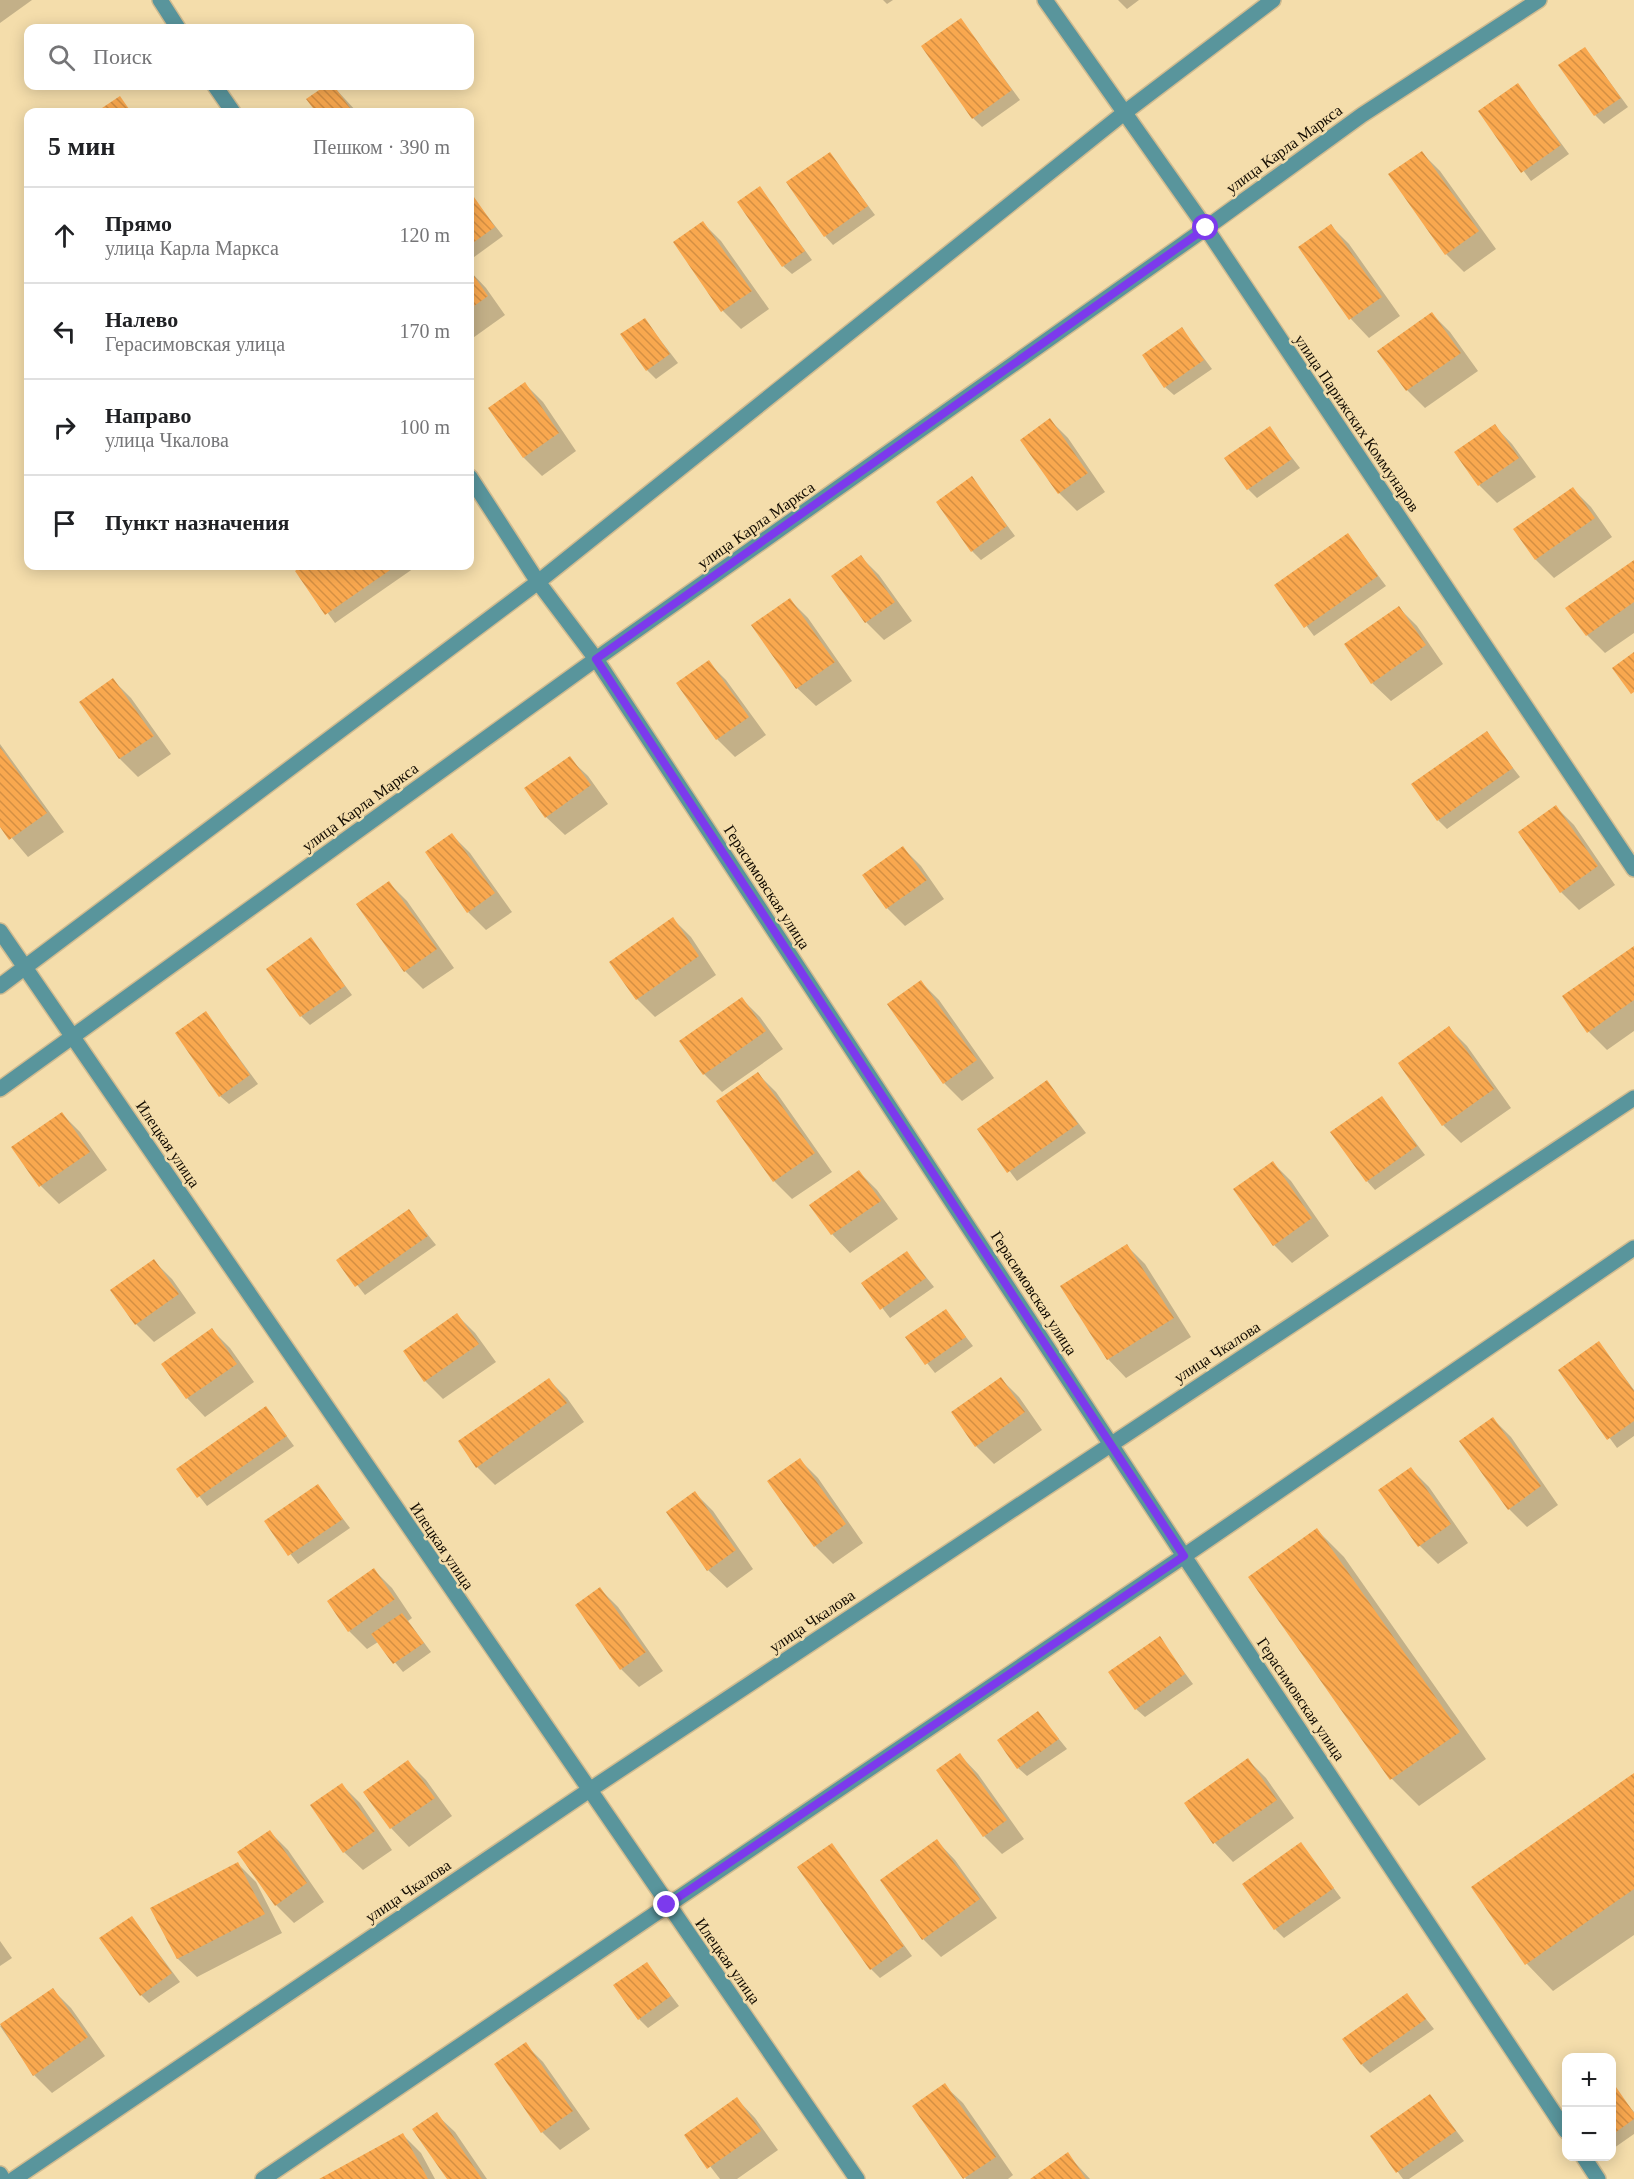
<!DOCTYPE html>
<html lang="ru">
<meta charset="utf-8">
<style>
body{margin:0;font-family:Georgia,serif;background:#f6f6f6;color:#202124}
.controls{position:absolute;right:18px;bottom:18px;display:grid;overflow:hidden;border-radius:12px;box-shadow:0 3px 15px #0003}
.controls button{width:54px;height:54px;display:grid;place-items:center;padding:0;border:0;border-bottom:2px solid #e0e0e0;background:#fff;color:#202124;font:30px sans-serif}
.stop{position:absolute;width:18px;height:18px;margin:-14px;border:4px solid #7c3aed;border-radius:50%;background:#fff}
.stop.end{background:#7c3aed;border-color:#fff;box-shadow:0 2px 6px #0008}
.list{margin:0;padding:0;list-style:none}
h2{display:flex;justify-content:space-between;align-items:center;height:78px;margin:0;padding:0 24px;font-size:26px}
h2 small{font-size:20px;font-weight:400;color:#757577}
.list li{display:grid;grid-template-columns:39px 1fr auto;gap:18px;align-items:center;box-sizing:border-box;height:96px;padding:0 24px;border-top:2px solid #e0e0e0}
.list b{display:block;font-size:22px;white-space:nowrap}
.list p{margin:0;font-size:20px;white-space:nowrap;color:#757577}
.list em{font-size:20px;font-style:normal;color:#757577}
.icon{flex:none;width:33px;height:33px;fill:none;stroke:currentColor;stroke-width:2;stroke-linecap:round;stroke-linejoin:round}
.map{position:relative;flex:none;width:1634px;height:2179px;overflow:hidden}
.search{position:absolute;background:#fff;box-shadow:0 3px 15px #0003;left:24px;top:24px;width:450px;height:66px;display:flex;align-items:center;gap:15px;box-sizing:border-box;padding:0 21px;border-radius:12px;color:#757577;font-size:22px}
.panel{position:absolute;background:#fff;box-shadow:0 3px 15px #0003;left:24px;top:108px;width:450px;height:462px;border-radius:12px}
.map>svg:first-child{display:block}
.shadow{fill:#0003}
.building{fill:url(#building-back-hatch)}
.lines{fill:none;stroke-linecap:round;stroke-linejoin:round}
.minor-casing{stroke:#d0bb90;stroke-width:18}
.minor{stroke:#59959c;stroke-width:15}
.route{stroke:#7c3aed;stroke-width:8}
.labels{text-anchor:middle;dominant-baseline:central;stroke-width:5;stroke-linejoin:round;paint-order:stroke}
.street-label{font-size:16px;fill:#120b00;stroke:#f4ddab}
</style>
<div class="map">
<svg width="1634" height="2179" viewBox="0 0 1634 2179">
<defs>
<pattern id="building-back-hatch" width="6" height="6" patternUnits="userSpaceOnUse" patternTransform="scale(1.5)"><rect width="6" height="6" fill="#f9a84f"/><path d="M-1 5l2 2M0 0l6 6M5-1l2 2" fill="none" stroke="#d48f43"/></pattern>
</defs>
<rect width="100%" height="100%" fill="#f4ddab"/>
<path class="shadow" d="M 0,0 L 32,0 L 0,23 Z
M 883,0 L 893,0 L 887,4 Z
M 1118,0 L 1139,0 L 1127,9 Z
M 961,20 L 1020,100 L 982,127 L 973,118 Z
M 1585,48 L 1628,107 L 1604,124 L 1595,115 Z
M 1518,85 L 1569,154 L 1531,181 L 1480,111 Z
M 327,86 L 333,86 L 357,112 L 318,112 L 308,99 Z
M 119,98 L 132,112 L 99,112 Z
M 1422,153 L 1440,171 L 1496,249 L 1464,272 L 1446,254 Z
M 830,154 L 875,215 L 833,245 L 825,236 Z
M 760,188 L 812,260 L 792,274 L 783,266 Z
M 474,199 L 503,236 L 470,260 L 470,201 Z
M 703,223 L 721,241 L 769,309 L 741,329 L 723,311 L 675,243 Z
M 1331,226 L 1349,244 L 1400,316 L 1369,338 L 1351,319 L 1300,247 Z
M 470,271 L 486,288 L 505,315 L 470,340 Z
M 1432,314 L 1450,332 L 1478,371 L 1425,408 L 1407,390 Z
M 645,320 L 678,363 L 656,379 L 647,370 Z
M 1182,329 L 1212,369 L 1174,395 L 1165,387 Z
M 525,384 L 543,402 L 576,451 L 542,476 L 524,458 L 490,408 Z
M 1050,420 L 1068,438 L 1105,492 L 1077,511 L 1059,493 L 1022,440 Z
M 1494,425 L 1512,444 L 1536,477 L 1497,503 L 1479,485 L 1456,452 Z
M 1269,428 L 1300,468 L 1257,498 L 1248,489 Z
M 972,478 L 1015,536 L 981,560 L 972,551 Z
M 1573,489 L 1591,507 L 1612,537 L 1554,578 L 1536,560 L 1515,529 Z
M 1348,535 L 1386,586 L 1314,636 L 1276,585 Z
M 861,557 L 879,575 L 912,621 L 884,640 L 866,622 Z
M 1634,562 L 1634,633 L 1605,653 L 1587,635 Z
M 305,566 L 417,566 L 335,623 L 297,571 Z
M 790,600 L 808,618 L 852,681 L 816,706 L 797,688 L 753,625 Z
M 1399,608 L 1417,626 L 1443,664 L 1391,701 L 1372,683 Z
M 708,662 L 726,680 L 766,735 L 735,757 L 717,739 Z
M 113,680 L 131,698 L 171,754 L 138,777 L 120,759 L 81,702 Z
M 1486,733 L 1520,777 L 1447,829 L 1438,820 Z
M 0,744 L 64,832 L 28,857 L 0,824 Z
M 569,758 L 588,776 L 608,804 L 565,835 L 546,817 Z
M 1556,807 L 1574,825 L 1615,885 L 1579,910 L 1561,892 Z
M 452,835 L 470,853 L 512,912 L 486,930 L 468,912 Z
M 903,848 L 921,866 L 944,899 L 905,926 L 887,908 Z
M 389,883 L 407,901 L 454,968 L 423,989 L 405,971 Z
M 673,919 L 691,937 L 716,975 L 655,1017 L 637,999 L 612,962 Z
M 311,939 L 352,995 L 310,1025 L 301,1016 Z
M 1634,948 L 1634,1031 L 1607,1050 L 1589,1032 Z
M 921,982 L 939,1000 L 994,1078 L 962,1101 L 944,1083 Z
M 742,999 L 760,1017 L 783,1049 L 722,1092 L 704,1074 Z
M 206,1013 L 258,1084 L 229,1104 L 220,1096 Z
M 1449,1028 L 1467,1046 L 1511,1108 L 1461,1143 L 1443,1125 Z
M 758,1074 L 776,1092 L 832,1172 L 792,1199 L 774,1181 Z
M 1047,1082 L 1086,1133 L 1017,1181 L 979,1130 Z
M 1382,1098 L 1425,1155 L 1375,1190 L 1367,1181 Z
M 62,1114 L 80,1132 L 107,1170 L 59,1204 L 41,1186 L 13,1148 Z
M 1273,1163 L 1291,1181 L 1329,1236 L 1292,1263 L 1274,1245 Z
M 859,1172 L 877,1190 L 898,1219 L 850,1253 L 832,1234 L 811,1205 Z
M 409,1211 L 436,1245 L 365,1295 L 338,1260 Z
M 1127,1246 L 1145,1264 L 1191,1337 L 1126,1378 L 1108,1359 L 1062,1287 Z
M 907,1253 L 934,1287 L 890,1318 L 864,1284 Z
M 154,1261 L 172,1279 L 196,1313 L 154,1342 L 136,1324 Z
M 946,1311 L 973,1346 L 935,1373 L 907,1338 Z
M 457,1315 L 475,1333 L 496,1362 L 443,1399 L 425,1381 Z
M 212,1330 L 230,1348 L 254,1382 L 205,1417 L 187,1398 L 163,1364 Z
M 1599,1343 L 1634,1390 L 1634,1436 L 1617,1448 L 1560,1370 Z
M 1001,1379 L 1019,1397 L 1042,1430 L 994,1464 L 976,1446 Z
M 549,1380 L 567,1398 L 584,1422 L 495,1485 L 477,1467 Z
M 266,1408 L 294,1446 L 207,1506 L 178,1469 Z
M 1493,1419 L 1511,1437 L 1558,1505 L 1527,1527 L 1509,1509 Z
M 800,1460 L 818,1478 L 863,1543 L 833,1564 L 815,1546 Z
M 1411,1469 L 1429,1487 L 1468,1543 L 1438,1564 L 1420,1546 Z
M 318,1486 L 350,1528 L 298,1564 L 266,1522 Z
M 695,1493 L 713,1511 L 753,1569 L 727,1588 L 708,1570 Z
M 1317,1530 L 1344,1557 L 1486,1759 L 1419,1806 L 1392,1779 L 1250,1577 Z
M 374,1570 L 392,1588 L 412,1618 L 408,1621 L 431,1652 L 403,1672 L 378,1642 L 367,1649 L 349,1631 L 329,1601 Z
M 600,1589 L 618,1607 L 663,1671 L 639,1687 L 621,1669 L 577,1606 Z
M 1159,1638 L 1193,1684 L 1145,1717 L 1136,1709 Z
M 1038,1713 L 1067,1749 L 1027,1776 L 1018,1768 Z
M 960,1755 L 978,1774 L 1024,1839 L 1002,1854 L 984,1836 Z
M 1248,1760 L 1266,1778 L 1294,1818 L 1233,1862 L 1215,1843 L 1186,1803 Z
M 408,1762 L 426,1780 L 452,1816 L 409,1847 L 391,1828 L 365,1792 Z
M 1634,1775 L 1634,1935 L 1553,1991 L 1527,1964 L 1473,1887 Z
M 342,1785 L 360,1803 L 392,1850 L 363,1870 L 344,1852 Z
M 270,1832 L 288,1850 L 324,1902 L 294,1923 L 276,1905 Z
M 937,1841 L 955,1860 L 997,1918 L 941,1957 L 923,1939 L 882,1880 Z
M 1301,1844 L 1341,1898 L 1284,1938 L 1275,1929 Z
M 831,1845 L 912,1956 L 880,1978 L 871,1969 Z
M 238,1864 L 256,1882 L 282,1933 L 197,1977 L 178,1959 L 153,1908 Z
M 132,1918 L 180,1982 L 149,2003 L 141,1995 Z
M 0,1941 L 12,1958 L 0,1966 Z
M 647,1964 L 679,2006 L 648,2028 L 639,2019 Z
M 53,1990 L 71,2008 L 105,2056 L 52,2093 L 34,2075 L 0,2026 Z
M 1407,1995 L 1434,2029 L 1370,2073 L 1362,2065 Z
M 525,2044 L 543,2062 L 590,2129 L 560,2150 L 542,2132 Z
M 944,2085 L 963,2103 L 1013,2175 L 1008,2179 L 966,2179 L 914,2106 Z
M 1615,2089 L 1634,2112 L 1634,2134 L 1614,2148 L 1612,2146 L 1612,2092 Z
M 1430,2096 L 1464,2141 L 1409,2179 L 1403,2179 L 1372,2137 Z
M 737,2099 L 755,2118 L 778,2150 L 737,2179 L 720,2179 L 686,2135 Z
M 436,2114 L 455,2132 L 487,2179 L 449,2179 Z
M 403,2135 L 421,2153 L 435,2179 L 322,2179 Z
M 1067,2154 L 1090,2179 L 1032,2179 Z"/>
<path class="building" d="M 961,18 L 1012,90 L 972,119 L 921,46 Z
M 1585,47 L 1621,98 L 1594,116 L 1558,65 Z
M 1518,83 L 1561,145 L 1521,173 L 1478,111 Z
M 325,86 L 334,86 L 353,112 L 316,112 L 306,99 Z
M 120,96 L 131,112 L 96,112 Z
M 1422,151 L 1479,231 L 1445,255 L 1388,174 Z
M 830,152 L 868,206 L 824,237 L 786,182 Z
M 760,186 L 805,251 L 782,267 L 737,202 Z
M 474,197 L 495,227 L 470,245 L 470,200 Z
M 703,221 L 752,291 L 721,312 L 673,242 Z
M 1331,224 L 1382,297 L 1349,320 L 1298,247 Z
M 470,270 L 488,296 L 470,309 Z
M 1432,312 L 1461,353 L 1406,391 L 1377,351 Z
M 645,318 L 670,354 L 646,371 L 620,334 Z
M 1182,327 L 1204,360 L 1164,388 L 1142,355 Z
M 525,382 L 559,433 L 523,458 L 488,408 Z
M 1050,418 L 1088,473 L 1058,494 L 1020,440 Z
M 1495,424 L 1519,458 L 1478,486 L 1454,452 Z
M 1270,426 L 1292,459 L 1247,490 L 1224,458 Z
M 972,476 L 1007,526 L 971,552 L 936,502 Z
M 1573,487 L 1595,518 L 1535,560 L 1513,529 Z
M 1348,533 L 1378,576 L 1304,628 L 1274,585 Z
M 861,555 L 895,602 L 865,623 L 831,576 Z
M 1634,560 L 1634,602 L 1586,636 L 1565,608 Z
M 302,566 L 396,566 L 325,615 L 295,571 Z
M 790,598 L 835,662 L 796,689 L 751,625 Z
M 1399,606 L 1426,645 L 1371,684 L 1344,644 Z
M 1634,652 L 1634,692 L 1631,694 L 1612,668 Z
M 709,660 L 749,717 L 716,740 L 676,683 Z
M 113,678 L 154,736 L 119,759 L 79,702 Z
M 1487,731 L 1513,768 L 1437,821 L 1411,784 Z
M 0,747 L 47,813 L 9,840 L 0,827 Z
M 570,756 L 591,785 L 545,818 L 524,788 Z
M 1556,805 L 1598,866 L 1560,893 L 1518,832 Z
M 452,833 L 495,893 L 467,913 L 425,852 Z
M 903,846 L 927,880 L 886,909 L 862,875 Z
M 389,881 L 437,949 L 404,972 L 356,904 Z
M 673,917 L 699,956 L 636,1000 L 609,962 Z
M 311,937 L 345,986 L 300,1017 L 266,969 Z
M 1634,946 L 1634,1000 L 1587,1033 L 1562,996 Z
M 921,980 L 977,1060 L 943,1084 L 887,1004 Z
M 742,997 L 766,1031 L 703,1075 L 679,1041 Z
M 206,1011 L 250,1075 L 219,1097 L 175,1033 Z
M 1449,1026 L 1494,1089 L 1442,1126 L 1398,1063 Z
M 758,1072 L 815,1153 L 773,1182 L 716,1101 Z
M 1047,1080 L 1078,1124 L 1007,1173 L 977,1129 Z
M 1382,1096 L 1417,1146 L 1366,1182 L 1330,1132 Z
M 62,1112 L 90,1152 L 39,1187 L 11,1147 Z
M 1273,1161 L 1312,1218 L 1273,1246 L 1233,1189 Z
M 859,1170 L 881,1201 L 831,1235 L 809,1205 Z
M 409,1209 L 428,1236 L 355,1287 L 336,1260 Z
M 1127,1244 L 1174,1318 L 1107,1360 L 1060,1286 Z
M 907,1251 L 926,1278 L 880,1310 L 861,1283 Z
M 154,1259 L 179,1294 L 135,1325 L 110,1290 Z
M 946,1309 L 966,1337 L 925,1365 L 905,1337 Z
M 457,1313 L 479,1344 L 424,1382 L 403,1351 Z
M 212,1328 L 237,1364 L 186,1399 L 161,1364 Z
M 1599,1341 L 1634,1391 L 1634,1421 L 1607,1440 L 1558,1370 Z
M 1001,1377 L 1025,1412 L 975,1447 L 951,1412 Z
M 549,1378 L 567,1403 L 476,1468 L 458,1441 Z
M 266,1406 L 287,1436 L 197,1498 L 176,1469 Z
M 1493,1417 L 1541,1486 L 1508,1510 L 1459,1441 Z
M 800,1458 L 846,1524 L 814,1547 L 767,1481 Z
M 1411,1467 L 1451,1524 L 1418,1547 L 1378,1490 Z
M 318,1484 L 343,1519 L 288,1556 L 264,1521 Z
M 695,1491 L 736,1550 L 707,1571 L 666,1512 Z
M 1317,1528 L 1460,1732 L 1390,1780 L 1248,1577 Z
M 374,1568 L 395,1599 L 348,1632 L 327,1601 Z
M 600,1587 L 646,1652 L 620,1670 L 575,1605 Z
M 402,1613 L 424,1643 L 393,1664 L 371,1634 Z
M 1160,1636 L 1185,1674 L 1135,1710 L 1108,1672 Z
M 1038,1711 L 1059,1739 L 1017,1769 L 997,1740 Z
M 960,1753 L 1007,1820 L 983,1837 L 936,1770 Z
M 1248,1758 L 1277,1800 L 1213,1844 L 1184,1803 Z
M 408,1760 L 435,1798 L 390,1829 L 363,1792 Z
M 1634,1773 L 1634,1889 L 1525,1965 L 1471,1887 Z
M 342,1783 L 375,1831 L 343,1853 L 310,1805 Z
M 270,1830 L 307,1883 L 275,1906 L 237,1852 Z
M 937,1839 L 980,1899 L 922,1940 L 880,1880 Z
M 1301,1842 L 1334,1888 L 1274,1930 L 1242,1884 Z
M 832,1843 L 904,1946 L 870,1970 L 797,1867 Z
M 238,1862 L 265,1914 L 177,1959 L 150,1908 Z
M 132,1916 L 172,1973 L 140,1996 L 99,1938 Z
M 647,1962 L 671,1996 L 638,2020 L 613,1985 Z
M 53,1988 L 88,2037 L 33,2076 L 0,2024 Z
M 1407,1993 L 1426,2019 L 1361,2065 L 1342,2039 Z
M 526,2042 L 573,2111 L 541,2133 L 494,2064 Z
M 945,2083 L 996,2157 L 963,2179 L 912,2106 Z
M 1616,2087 L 1634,2113 L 1634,2119 L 1612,2135 L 1612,2090 Z
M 1430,2094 L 1456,2131 L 1396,2173 L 1370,2136 Z
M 737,2097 L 761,2131 L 707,2169 L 684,2135 Z
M 437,2112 L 482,2179 L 447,2179 L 412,2129 Z
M 403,2133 L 428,2179 L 319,2179 Z
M 1068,2152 L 1086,2179 L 1030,2179 Z"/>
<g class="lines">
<defs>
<path id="minor" d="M 160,0 L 178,28
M 1045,0 L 1206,228 L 1634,869
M 215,86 L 233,112
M 470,477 L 538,582 L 596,659 L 1184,1556 L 1566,2131
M 0,931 L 857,2179
M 0,986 L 538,582 L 1124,113 L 1273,0
M 0,1089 L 596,659 L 1206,228 L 1362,115 L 1539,0
M 1583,2156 L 1598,2179
M 0,2174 L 3,2179
M 14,2179 L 588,1791 L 1634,1098
M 263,2179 L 1184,1556 L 1634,1248"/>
</defs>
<use href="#minor" class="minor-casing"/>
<use href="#minor" class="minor"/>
</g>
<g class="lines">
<path class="route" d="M 667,1905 L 1184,1556 L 596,659 L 1206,228"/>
</g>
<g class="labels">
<g class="street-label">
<text transform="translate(1284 149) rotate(-36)">улица Карла Маркса</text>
<text transform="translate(1357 423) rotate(56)">улица Парижских Коммунаров</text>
<text transform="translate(756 525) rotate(-35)">улица Карла Маркса</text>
<text transform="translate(360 807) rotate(-36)">улица Карла Маркса</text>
<text transform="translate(767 887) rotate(57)">Герасимовская улица</text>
<text transform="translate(168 1144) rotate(56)">Илецкая улица</text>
<text transform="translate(1034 1293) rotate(57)">Герасимовская улица</text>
<text transform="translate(1217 1352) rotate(-33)">улица Чкалова</text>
<text transform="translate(442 1546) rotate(56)">Илецкая улица</text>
<text transform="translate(812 1621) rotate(-34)">улица Чкалова</text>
<text transform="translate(1301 1699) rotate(56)">Герасимовская улица</text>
<text transform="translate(408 1891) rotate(-34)">улица Чкалова</text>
<text transform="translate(728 1961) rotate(55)">Илецкая улица</text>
</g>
</g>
</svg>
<div class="controls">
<button>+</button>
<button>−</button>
</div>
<div class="stop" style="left:1206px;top:228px"></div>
<div class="stop end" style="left:667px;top:1905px"></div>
<div class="search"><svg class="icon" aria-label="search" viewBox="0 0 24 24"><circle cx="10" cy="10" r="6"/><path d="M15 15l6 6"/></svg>Поиск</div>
<section class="panel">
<h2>5 мин<small>Пешком · 390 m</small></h2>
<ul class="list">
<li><svg class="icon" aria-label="ahead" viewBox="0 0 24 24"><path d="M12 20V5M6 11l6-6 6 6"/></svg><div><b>Прямо</b><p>улица Карла Маркса</p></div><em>120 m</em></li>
<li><svg class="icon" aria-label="left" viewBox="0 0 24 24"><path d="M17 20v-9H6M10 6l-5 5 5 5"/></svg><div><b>Налево</b><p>Герасимовская улица</p></div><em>170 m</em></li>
<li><svg class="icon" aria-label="right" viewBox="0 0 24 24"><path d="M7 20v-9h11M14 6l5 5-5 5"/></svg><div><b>Направо</b><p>улица Чкалова</p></div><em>100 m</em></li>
<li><svg class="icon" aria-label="arrive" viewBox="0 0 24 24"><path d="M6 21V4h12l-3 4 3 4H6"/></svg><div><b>Пункт назначения</b></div></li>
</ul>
</section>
</div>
